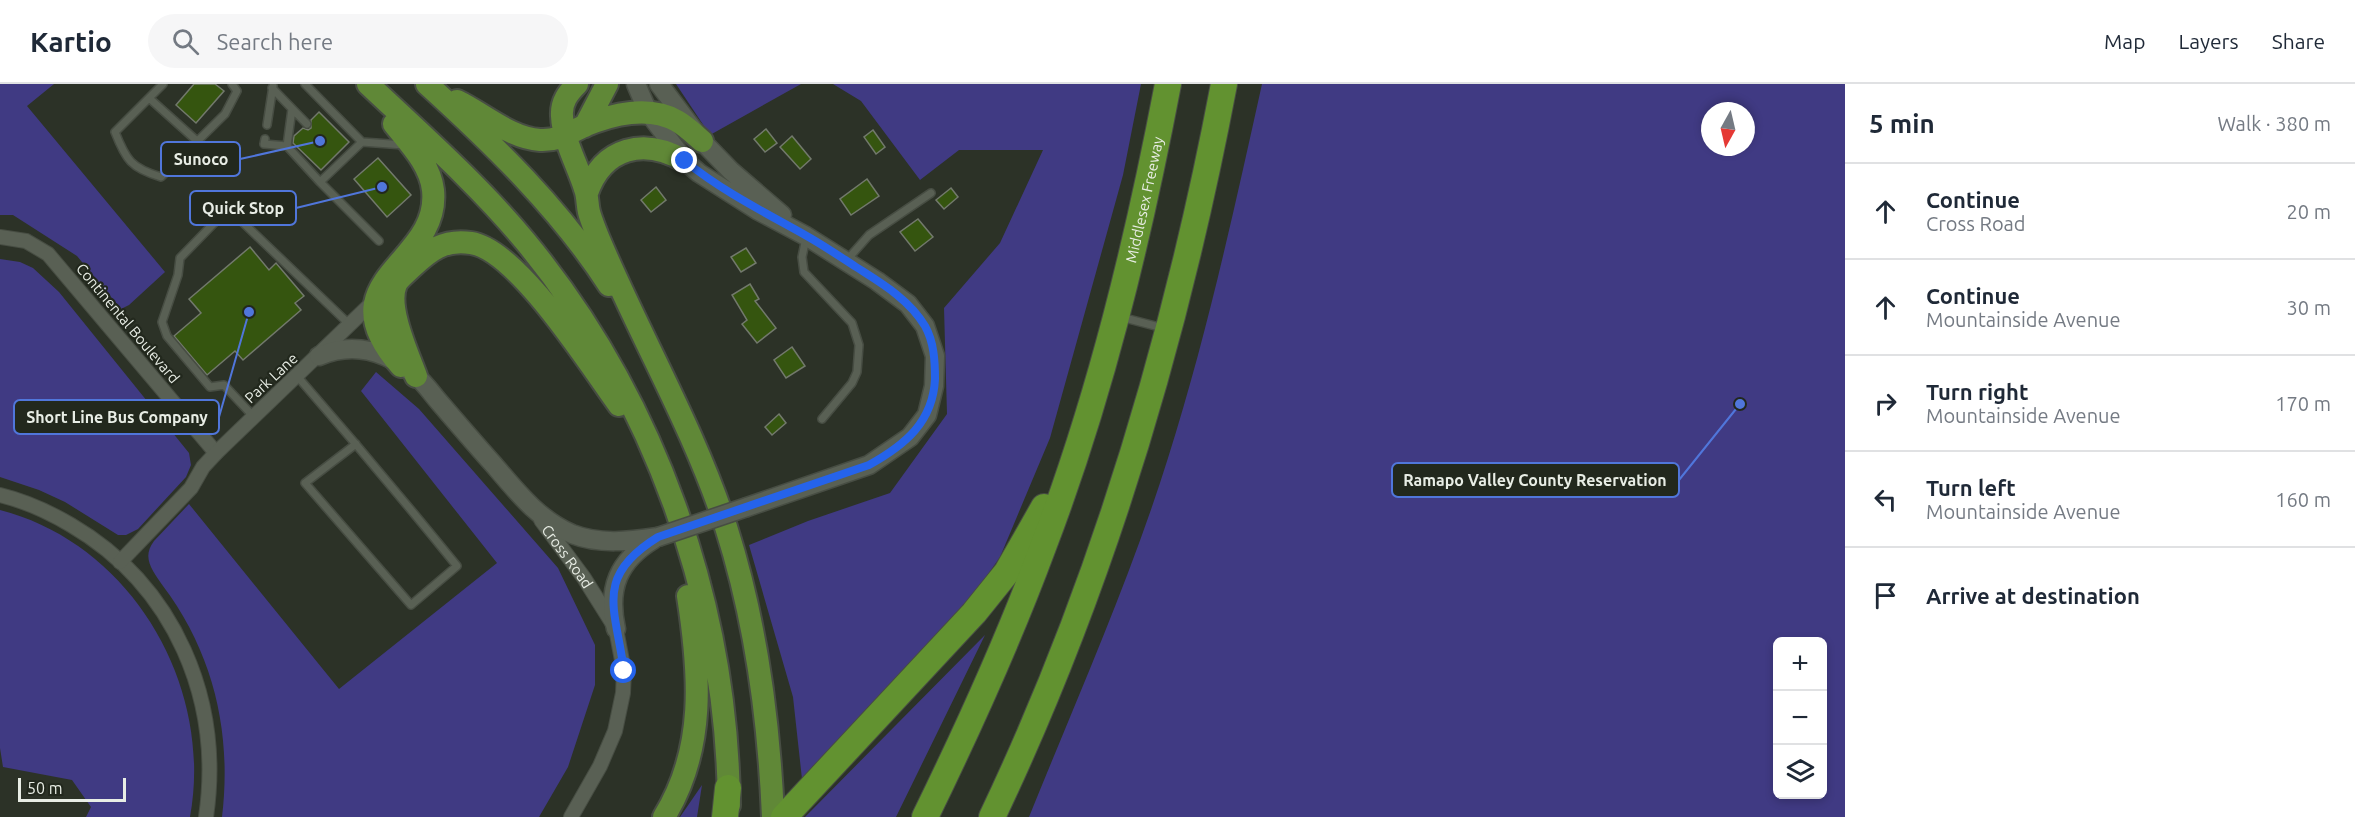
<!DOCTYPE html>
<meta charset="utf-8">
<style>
body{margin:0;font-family:Ubuntu,sans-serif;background:#f6f6f7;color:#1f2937}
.controls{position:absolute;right:18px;bottom:18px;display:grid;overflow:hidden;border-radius:9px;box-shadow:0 3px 9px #0003}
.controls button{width:54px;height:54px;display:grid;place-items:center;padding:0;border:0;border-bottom:2px solid #e0e1e3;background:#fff;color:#1f2937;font:30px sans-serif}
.compass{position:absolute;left:1701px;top:18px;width:54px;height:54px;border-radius:50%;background:#fff;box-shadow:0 3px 9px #0003;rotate:188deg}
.scale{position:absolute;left:18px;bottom:15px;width:108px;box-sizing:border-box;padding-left:6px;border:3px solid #e8ede5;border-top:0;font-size:16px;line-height:21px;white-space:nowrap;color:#e8ede5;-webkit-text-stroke:4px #22281d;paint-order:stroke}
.stop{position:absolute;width:18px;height:18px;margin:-14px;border:4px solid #2563eb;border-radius:50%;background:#fff}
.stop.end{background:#2563eb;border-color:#fff;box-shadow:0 2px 6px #0008}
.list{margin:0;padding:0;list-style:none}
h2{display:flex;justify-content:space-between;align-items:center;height:78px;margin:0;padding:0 24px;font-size:26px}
h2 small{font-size:20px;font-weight:400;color:#747a83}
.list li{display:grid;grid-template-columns:39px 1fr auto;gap:18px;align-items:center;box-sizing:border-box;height:96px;padding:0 24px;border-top:2px solid #e0e1e3}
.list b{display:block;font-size:22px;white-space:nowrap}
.list p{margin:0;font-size:20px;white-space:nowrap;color:#747a83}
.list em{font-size:20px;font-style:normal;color:#747a83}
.icon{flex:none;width:33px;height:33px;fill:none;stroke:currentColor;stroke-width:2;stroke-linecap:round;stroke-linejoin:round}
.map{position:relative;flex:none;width:1845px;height:733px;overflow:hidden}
header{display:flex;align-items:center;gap:36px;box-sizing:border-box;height:84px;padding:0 30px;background:#fff;border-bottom:2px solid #e0e1e3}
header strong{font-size:28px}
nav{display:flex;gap:33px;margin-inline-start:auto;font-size:21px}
.search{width:420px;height:54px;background:#f6f6f7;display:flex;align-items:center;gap:15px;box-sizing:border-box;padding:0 21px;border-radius:33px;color:#747a83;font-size:22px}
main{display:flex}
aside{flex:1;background:#fff}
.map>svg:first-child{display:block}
.green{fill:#403a83;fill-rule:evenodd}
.building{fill:#35550f;stroke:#72796c;stroke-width:1.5}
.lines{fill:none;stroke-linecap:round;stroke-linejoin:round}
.service-casing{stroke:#474d43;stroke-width:10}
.minor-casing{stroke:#474d43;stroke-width:16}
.tertiary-casing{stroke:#474d43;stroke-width:21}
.trunk-casing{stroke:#474d43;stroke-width:26}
.motorway-casing{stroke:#474d43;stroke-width:28}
.service{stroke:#596054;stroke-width:7}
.minor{stroke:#596054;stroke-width:14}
.tertiary{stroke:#596054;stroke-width:18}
.trunk{stroke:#608837;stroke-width:22}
.motorway{stroke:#629230;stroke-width:26}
.tertiary-bridge-casing{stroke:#474d43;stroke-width:21;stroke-linecap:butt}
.tertiary-bridge{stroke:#596054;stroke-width:18}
.route{stroke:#2563eb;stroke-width:8}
.labels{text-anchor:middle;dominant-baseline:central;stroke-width:4.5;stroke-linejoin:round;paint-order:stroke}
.street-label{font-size:15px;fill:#e8ede5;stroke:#22281d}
.leader{fill:none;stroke:#5076db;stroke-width:2}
.callout-dot{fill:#5076db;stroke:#22281d;stroke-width:2}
.callout{fill:#22281d;stroke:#5076db;stroke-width:2}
.callout-label{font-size:16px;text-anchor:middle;font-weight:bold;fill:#e8ede5}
</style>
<header>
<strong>Kartio</strong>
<div class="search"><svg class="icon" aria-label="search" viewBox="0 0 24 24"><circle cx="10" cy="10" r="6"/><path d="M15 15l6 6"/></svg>Search here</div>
<nav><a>Map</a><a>Layers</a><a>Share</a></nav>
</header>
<main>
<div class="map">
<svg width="1845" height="733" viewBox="0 0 1845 733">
<rect width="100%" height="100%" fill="#2c3227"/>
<path class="green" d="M 0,0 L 54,0 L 27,22 L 165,188 L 129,221 L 121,225 L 77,172 L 13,131 L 0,131 Z
M 676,0 L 801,0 L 710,51 Z
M 833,0 L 1141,0 L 1123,91 L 1050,354 L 1000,473 L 956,536 L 802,695 L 793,613 L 749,461 L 808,437 L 890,409 L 947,330 L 944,224 L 1000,159 L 1043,66 L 959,66 L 920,96 L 861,17 Z
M 1262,0 L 1845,0 L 1845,733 L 1029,733 C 1077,614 1130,496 1168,374 C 1207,251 1234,126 1262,0 ZM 1710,27 L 1746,27 L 1746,63 L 1710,63 ZM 1778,558 L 1822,558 L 1822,710 L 1778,710 Z
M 0,175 L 20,178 L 33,184 L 59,208 L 189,369 L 191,381 L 186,393 L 138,445 L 126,451 L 118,451 L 65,418 L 39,406 L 0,393 Z
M 376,288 L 419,325 L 558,484 L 595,561 L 595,601 L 568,683 L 539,733 L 222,733 C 232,649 214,570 163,502 C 153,487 141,474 154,457 L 189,420 L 339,605 L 497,479 L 361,307 Z
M 0,426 C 132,460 214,602 190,733 L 86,733 L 91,723 L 72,696 L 3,683 L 0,664 Z
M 985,551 L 896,733 L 805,733 Z
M 702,701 L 697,733 L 680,733 Z"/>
<path class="building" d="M 194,0 L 215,0 L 224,7 L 196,39 L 176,21 Z
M 319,28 L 349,58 L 321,86 L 293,59 L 294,52 L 303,44 L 308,46 L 311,44 L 311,36 Z
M 766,45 L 777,59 L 765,68 L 754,55 Z
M 873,46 L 885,63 L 876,70 L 864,53 Z
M 792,52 L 811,75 L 800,85 L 780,63 Z
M 378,74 L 411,111 L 387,133 L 354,95 Z
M 867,95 L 879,112 L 851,131 L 840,115 Z
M 656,103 L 666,116 L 651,128 L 641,116 Z
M 951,104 L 958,113 L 944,125 L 936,116 Z
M 918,135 L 933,153 L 915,167 L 900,148 Z
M 250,163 L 269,186 L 276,179 L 304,212 L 295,219 L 301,226 L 243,276 L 235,267 L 207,291 L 174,252 L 201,229 L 189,215 Z
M 746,164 L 756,179 L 741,188 L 731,173 Z
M 750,200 L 759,215 L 755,217 L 776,244 L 757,259 L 742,240 L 747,236 L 732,211 Z
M 792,263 L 805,282 L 786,294 L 774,276 Z
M 779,330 L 786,339 L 772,351 L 765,343 Z"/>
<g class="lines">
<defs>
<path id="service" d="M 163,0 L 115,48 C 126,76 131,84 161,93 L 225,30 L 237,7 L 232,0
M 305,0 L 362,58 L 404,61
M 272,4 L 307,40
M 149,14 L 197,57
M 267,41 L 273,2
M 265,55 L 264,60 L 287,62 L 320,98 L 362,58
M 287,62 L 292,25
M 320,98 L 379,157
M 806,154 L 802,173 L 804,188 L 852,239 L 859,261 L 857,288 L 852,299 L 822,335
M 846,177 L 869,151 L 931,109
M 1121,233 L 1163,244
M 297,292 C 352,355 405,418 457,482 L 411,521 L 305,399 L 356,360
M 254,333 L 224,301 L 210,303 L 167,252 L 162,238 L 178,191 L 180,174 L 219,134 L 235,131 L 350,241"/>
<g id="minor">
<path d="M 0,153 L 26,157 L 48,170 L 216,369"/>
<path d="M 0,411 C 25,417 49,428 71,441 C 175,502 223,616 206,733"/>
<path id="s1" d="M 541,436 L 584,494 L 616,545 L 624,587 L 623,609 L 615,647 L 600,682 L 571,733"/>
<path d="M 120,478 L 191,404 L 203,383 L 216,369 L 375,216"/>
</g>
<path id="tertiary" d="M 636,0 L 648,28 L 685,77 L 699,89 L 757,126 L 806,152 L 877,197 L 908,220 L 925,242 L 935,272 L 934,302 L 927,331 L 910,353 L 869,381 L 747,423
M 659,0 L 702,57 L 731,87 L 782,131
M 319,272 C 354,257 387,267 416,292 C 425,299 432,310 440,319 C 458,340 476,361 494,381 C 517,408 539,436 572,450 C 600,461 630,457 658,453
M 616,545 C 607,504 618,477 654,455"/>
<path id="trunk" d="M 368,0 C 422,51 478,100 525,157 C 654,313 727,518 729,721
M 427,0 C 494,61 560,125 609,201
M 577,0 C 568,9 561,18 562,32 C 563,56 578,82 585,105 C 588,113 587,120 589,128 C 591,136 595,145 598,153 C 639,251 693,342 726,443 C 756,537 769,635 773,733
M 457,17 C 484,30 510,54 540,56 C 558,57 569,49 584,42 C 612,30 649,21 677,37 C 686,42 694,50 702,57
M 394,40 C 409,59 430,80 433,106 C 441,181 323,194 401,282
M 585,42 L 607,0
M 587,109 C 603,63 644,53 685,77
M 416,292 C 408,270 386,223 396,200 C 399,194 406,189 411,184 C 430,166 444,155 471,159 C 518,166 591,283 619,321
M 664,733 C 706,665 700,589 688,512"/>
<g id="motorway">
<path d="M 725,733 L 728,704"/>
<path d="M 784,733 L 974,529 L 1007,488 L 1044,423"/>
<path id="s2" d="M 925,733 C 968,645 1009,555 1043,463 C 1100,314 1138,157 1168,0"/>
<path d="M 992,733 C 1103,500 1176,253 1224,0"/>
</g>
</defs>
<use href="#service" class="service-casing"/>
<use href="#minor" class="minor-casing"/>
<use href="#tertiary" class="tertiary-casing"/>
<use href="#trunk" class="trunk-casing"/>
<use href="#motorway" class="motorway-casing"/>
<use href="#service" class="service"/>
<use href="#minor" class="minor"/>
<use href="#tertiary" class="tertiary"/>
<use href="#trunk" class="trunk"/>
<use href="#motorway" class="motorway"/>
<defs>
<path id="tertiary-bridge" d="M 658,453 L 747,423"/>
</defs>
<use href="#tertiary-bridge" class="tertiary-bridge-casing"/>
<use href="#tertiary-bridge" class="tertiary-bridge"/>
</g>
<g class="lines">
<path class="route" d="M 624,587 C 616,525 593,493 658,453 L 869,381 C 905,361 933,338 935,295 C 935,277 934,258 925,242 C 909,215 881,199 856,183 C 839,172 823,161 805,151 C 764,128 722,107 685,77"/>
</g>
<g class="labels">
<g class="street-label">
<text stroke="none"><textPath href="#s2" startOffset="657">Middlesex Freeway</textPath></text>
<text transform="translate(128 239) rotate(50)">Continental Boulevard</text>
<text transform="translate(271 294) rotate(-43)">Park Lane</text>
<text stroke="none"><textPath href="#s1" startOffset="45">Cross Road</textPath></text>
</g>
</g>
<path class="leader" d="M320 57L240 75M382 103L296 124M249 228L219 333M1740 320L1679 396"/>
<g class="callout-dot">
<circle cx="320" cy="57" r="6"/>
<circle cx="382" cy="103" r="6"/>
<circle cx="249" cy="228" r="6"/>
<circle cx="1740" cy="320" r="6"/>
</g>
<g class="callout">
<rect x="161" y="58" width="79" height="34" rx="6"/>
<rect x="190" y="107" width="106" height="34" rx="6"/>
<rect x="14" y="316" width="205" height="34" rx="6"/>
<rect x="1392" y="379" width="287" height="34" rx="6"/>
</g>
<g class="callout-label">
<text x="201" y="81">Sunoco</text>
<text x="243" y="130">Quick Stop</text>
<text x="117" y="339">Short Line Bus Company</text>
<text x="1535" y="402">Ramapo Valley County Reservation</text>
</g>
</svg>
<div class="controls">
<button>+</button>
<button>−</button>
<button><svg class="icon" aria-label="layers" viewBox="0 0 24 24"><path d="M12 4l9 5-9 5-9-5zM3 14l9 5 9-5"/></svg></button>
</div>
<svg class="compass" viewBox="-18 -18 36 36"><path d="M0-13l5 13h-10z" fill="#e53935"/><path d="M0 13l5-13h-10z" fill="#747a83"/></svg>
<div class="scale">50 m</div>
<div class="stop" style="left:624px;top:587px"></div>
<div class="stop end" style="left:685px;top:77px"></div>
</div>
<aside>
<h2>5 min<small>Walk · 380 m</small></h2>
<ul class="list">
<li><svg class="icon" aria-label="ahead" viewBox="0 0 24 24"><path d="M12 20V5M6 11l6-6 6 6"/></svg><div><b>Continue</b><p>Cross Road</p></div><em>20 m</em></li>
<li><svg class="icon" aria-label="ahead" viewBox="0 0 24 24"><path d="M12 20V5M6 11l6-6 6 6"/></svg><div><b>Continue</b><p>Mountainside Avenue</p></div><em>30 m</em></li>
<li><svg class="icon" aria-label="right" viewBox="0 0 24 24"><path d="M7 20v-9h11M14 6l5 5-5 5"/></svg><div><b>Turn right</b><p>Mountainside Avenue</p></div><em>170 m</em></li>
<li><svg class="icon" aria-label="left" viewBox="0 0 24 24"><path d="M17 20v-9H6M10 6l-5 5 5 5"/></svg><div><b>Turn left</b><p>Mountainside Avenue</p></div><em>160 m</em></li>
<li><svg class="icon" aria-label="arrive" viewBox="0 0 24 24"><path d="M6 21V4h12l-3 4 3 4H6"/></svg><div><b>Arrive at destination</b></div></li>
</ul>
</aside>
</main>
